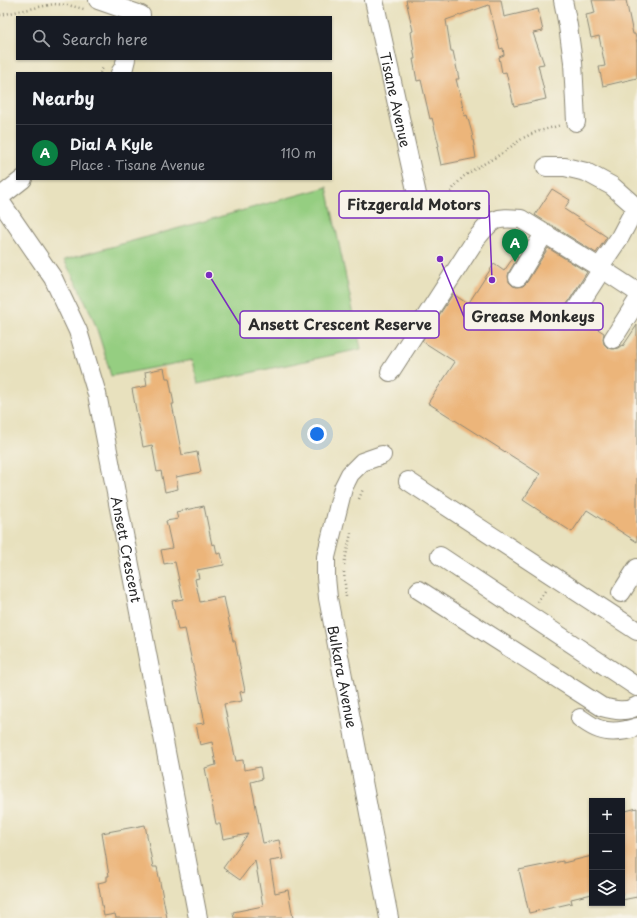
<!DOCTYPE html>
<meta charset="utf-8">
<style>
body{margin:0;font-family:"Playpen Sans",sans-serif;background:#20242c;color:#f1f3f6}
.controls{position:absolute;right:12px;bottom:12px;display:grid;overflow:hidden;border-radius:0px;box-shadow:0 1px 3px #0004}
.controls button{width:36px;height:36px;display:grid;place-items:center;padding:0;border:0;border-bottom:1px solid #363941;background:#171b24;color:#f1f3f6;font:20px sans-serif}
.you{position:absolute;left:317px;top:434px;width:14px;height:14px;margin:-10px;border:3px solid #fff;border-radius:50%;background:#1a73e8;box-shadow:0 0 0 6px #1a73e833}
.badge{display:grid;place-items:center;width:26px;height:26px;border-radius:50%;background:#0b8043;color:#fff;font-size:13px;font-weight:700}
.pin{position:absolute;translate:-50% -33px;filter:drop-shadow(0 1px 2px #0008)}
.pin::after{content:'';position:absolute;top:21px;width:14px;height:12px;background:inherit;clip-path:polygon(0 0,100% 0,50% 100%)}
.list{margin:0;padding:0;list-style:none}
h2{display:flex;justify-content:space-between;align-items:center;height:52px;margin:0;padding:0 16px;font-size:17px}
h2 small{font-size:13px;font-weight:400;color:#9ea1a6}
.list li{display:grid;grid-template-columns:26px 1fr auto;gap:12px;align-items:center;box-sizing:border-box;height:56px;padding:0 16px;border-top:1px solid #363941}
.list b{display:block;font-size:15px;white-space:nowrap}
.list p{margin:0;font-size:13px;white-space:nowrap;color:#9ea1a6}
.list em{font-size:13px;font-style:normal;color:#9ea1a6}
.icon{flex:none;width:22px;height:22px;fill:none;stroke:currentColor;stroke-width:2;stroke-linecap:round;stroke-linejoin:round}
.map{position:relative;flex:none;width:637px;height:918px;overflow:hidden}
.search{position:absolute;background:#171b24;box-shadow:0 1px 3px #0004;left:16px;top:16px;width:316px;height:44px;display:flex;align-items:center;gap:10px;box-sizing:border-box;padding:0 14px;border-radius:0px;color:#9ea1a6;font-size:15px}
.panel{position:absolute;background:#171b24;box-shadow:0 1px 3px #0004;left:16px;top:72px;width:316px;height:108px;border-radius:0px}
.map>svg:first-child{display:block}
.green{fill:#95ce81;stroke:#607c56}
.building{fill:#ecb57a}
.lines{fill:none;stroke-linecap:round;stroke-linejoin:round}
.minor-casing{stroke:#8a8674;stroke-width:20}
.path{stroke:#8a8674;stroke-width:2.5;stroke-dasharray:1 3;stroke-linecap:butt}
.minor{stroke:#fff;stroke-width:18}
.labels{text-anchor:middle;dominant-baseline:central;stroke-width:4;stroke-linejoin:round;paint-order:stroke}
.street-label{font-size:14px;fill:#2b2b2b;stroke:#f7f3e8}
.leader{fill:none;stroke:#7b2cbf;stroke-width:1.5}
.callout-dot{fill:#7b2cbf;stroke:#f7f3e8;stroke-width:1.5}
.callout{fill:#f7f3e8;stroke:#7b2cbf;stroke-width:1.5}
.callout-label{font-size:15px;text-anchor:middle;font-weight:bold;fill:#2b2b2b}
</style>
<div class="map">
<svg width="637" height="918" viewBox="0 0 637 918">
<rect width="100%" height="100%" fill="#f7f3e8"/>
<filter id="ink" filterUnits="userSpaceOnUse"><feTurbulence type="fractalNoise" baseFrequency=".025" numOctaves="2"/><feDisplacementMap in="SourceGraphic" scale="8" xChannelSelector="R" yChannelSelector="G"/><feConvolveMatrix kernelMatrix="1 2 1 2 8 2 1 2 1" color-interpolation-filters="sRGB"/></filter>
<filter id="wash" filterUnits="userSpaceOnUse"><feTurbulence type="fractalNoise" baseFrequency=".012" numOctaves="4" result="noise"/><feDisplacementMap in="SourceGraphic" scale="16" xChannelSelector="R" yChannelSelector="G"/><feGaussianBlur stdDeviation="0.9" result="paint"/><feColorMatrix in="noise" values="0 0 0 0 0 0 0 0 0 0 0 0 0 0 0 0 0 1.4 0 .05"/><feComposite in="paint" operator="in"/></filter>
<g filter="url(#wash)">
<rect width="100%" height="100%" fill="#e8e1be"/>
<path class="green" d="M 327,187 L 361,349 L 198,384 L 193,360 L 111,376 C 105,356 100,336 92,316 C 84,297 74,278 64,260 Z"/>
<g id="blocks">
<path class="building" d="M 406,0 L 501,0 L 504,17 L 538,9 L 543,31 L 533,33 L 544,64 L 538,65 L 546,99 L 514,106 L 506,72 L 502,73 L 499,57 L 504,55 L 503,48 L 500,49 L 489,5 L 446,20 L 451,51 L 453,51 L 459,79 L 456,79 L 465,116 L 467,115 L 472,133 L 476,158 L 441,165 L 437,147 L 439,146 L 432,118 L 430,119 L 421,80 L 417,81 L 413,59 L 415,59 L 411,32 L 413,31 Z
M 592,0 L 626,0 L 633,34 L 635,34 L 637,43 L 637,78 L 603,86 L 599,67 L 605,66 L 599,36 L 591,38 L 586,15 L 595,13 Z
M 552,189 L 570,200 L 564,209 L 607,237 L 596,253 L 535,215 Z
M 548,248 L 587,272 L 564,309 L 563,314 L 564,319 L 567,323 L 572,324 L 577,323 L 582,319 L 604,333 L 603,339 L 604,344 L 608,348 L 613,349 L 618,348 L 622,345 L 623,346 L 637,325 L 637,542 L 587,510 L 572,532 L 523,500 L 540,474 L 428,403 L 455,362 L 422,341 L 453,294 L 468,304 L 494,264 L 504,271 L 515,255 L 518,257 L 509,272 L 508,276 L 509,282 L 513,286 L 517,287 L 523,286 L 527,282 Z
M 164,368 L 166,378 L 169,378 L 174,404 L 172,404 L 182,455 L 197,452 L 201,472 L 176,477 L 178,489 L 165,492 L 161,471 L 157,472 L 152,445 L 143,447 L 132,389 L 147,386 L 145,372 Z
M 204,506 L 212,545 L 215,544 L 217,554 L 221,553 L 224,565 L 197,570 L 199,578 L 195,579 L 200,602 L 224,597 L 233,641 L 235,641 L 245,691 L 240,692 L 242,701 L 224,704 L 236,761 L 243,760 L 244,770 L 260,767 L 262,779 L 251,782 L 263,843 L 279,840 L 283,859 L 270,861 L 275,893 L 288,890 L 293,918 L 234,918 L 233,912 L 263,906 L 255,860 L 240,880 L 223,868 L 248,834 L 223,839 L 220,824 L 216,824 L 205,768 L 216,765 L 212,742 L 200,745 L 196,724 L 205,723 L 185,629 L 178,630 L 172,601 L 183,599 L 175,562 L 164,564 L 161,550 L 172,548 L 166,521 L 178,519 L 176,512 Z
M 637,808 L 637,897 L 622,900 L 622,812 Z
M 145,825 L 153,867 L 157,867 L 167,918 L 116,918 L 115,914 L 104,916 L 98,883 L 107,881 L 107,876 L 109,876 L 102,833 Z
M 592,856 L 592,894 L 571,899 L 572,903 L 529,913 L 519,870 L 563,861 L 563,863 Z"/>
</g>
</g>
<g filter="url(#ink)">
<use href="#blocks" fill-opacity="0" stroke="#8a8674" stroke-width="1"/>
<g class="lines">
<defs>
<g id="minor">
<path d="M 98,0 L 141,15"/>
<path id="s1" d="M 374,0 L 418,199"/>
<path d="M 563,0 L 568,26 L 573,62 L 576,122"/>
<path d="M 120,73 L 124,67 L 126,59"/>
<path d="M 546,167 L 565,167 L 586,172 L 612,186 L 637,208"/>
<path d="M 0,197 L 23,179"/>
<path id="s2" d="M 0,201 L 53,278 L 78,331 L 97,394 L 198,918"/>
<path d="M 518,277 L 544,234"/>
<path d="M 573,314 L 602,269 L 603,262 L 620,237 L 630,218 L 637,213"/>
<path d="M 613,339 L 637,301"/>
<path d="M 390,372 L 476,239 C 493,218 495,217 521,219 L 602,269 L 637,292"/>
<path id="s3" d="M 382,455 L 362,462 L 350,474 L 343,488 L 326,557 L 326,577 L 328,598 L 389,918"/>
<path d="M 408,481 L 637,631"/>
<path d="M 440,556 L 637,687"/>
<path d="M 419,590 L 602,707 C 614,710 626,713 637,706"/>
<path d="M 621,593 L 637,568"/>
<path d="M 580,718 C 586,722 592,727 599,729 C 612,734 625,731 637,727"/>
</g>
</defs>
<use href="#minor" class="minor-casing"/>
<path class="path" d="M 0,15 L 54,4 L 68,5 L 84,9
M 100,73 L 104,66
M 431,210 L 435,209 L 441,206 L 455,186 L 463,177 L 473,170 L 501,154 L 523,138 L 536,132 L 561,125
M 359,499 L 363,489
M 344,565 L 351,533
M 344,572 L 346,597
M 538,602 L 545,591"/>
<use href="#minor" class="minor"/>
</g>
</g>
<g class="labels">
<g class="street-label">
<text stroke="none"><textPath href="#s1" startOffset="102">Tisane Avenue</textPath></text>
<text stroke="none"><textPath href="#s2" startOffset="376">Ansett Crescent</textPath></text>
<text stroke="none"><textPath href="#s3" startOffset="246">Bulkara Avenue</textPath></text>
</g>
</g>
<path class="leader" d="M492 280L489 205M440 259L464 317M209 275L240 325"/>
<g class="callout-dot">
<circle cx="492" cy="280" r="4"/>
<circle cx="440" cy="259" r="4"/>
<circle cx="209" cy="275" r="4"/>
</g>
<g class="callout">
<rect x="339" y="191" width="150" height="27" rx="4"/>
<rect x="464" y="303" width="139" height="27" rx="4"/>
<rect x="240" y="311" width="199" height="27" rx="4"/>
</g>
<g class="callout-label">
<text x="414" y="210">Fitzgerald Motors</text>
<text x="533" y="322">Grease Monkeys</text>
<text x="340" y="330">Ansett Crescent Reserve</text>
</g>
</svg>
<div class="controls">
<button>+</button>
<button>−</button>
<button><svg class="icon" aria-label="layers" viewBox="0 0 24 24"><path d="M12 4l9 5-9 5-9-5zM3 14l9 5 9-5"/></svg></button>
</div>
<div class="you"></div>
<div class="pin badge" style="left:515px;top:262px">A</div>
<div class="search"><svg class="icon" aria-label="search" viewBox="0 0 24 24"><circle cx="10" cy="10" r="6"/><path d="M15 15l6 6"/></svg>Search here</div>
<section class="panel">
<h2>Nearby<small></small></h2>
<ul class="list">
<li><span class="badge">A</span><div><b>Dial A Kyle</b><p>Place · Tisane Avenue</p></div><em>110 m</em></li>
</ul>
</section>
</div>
